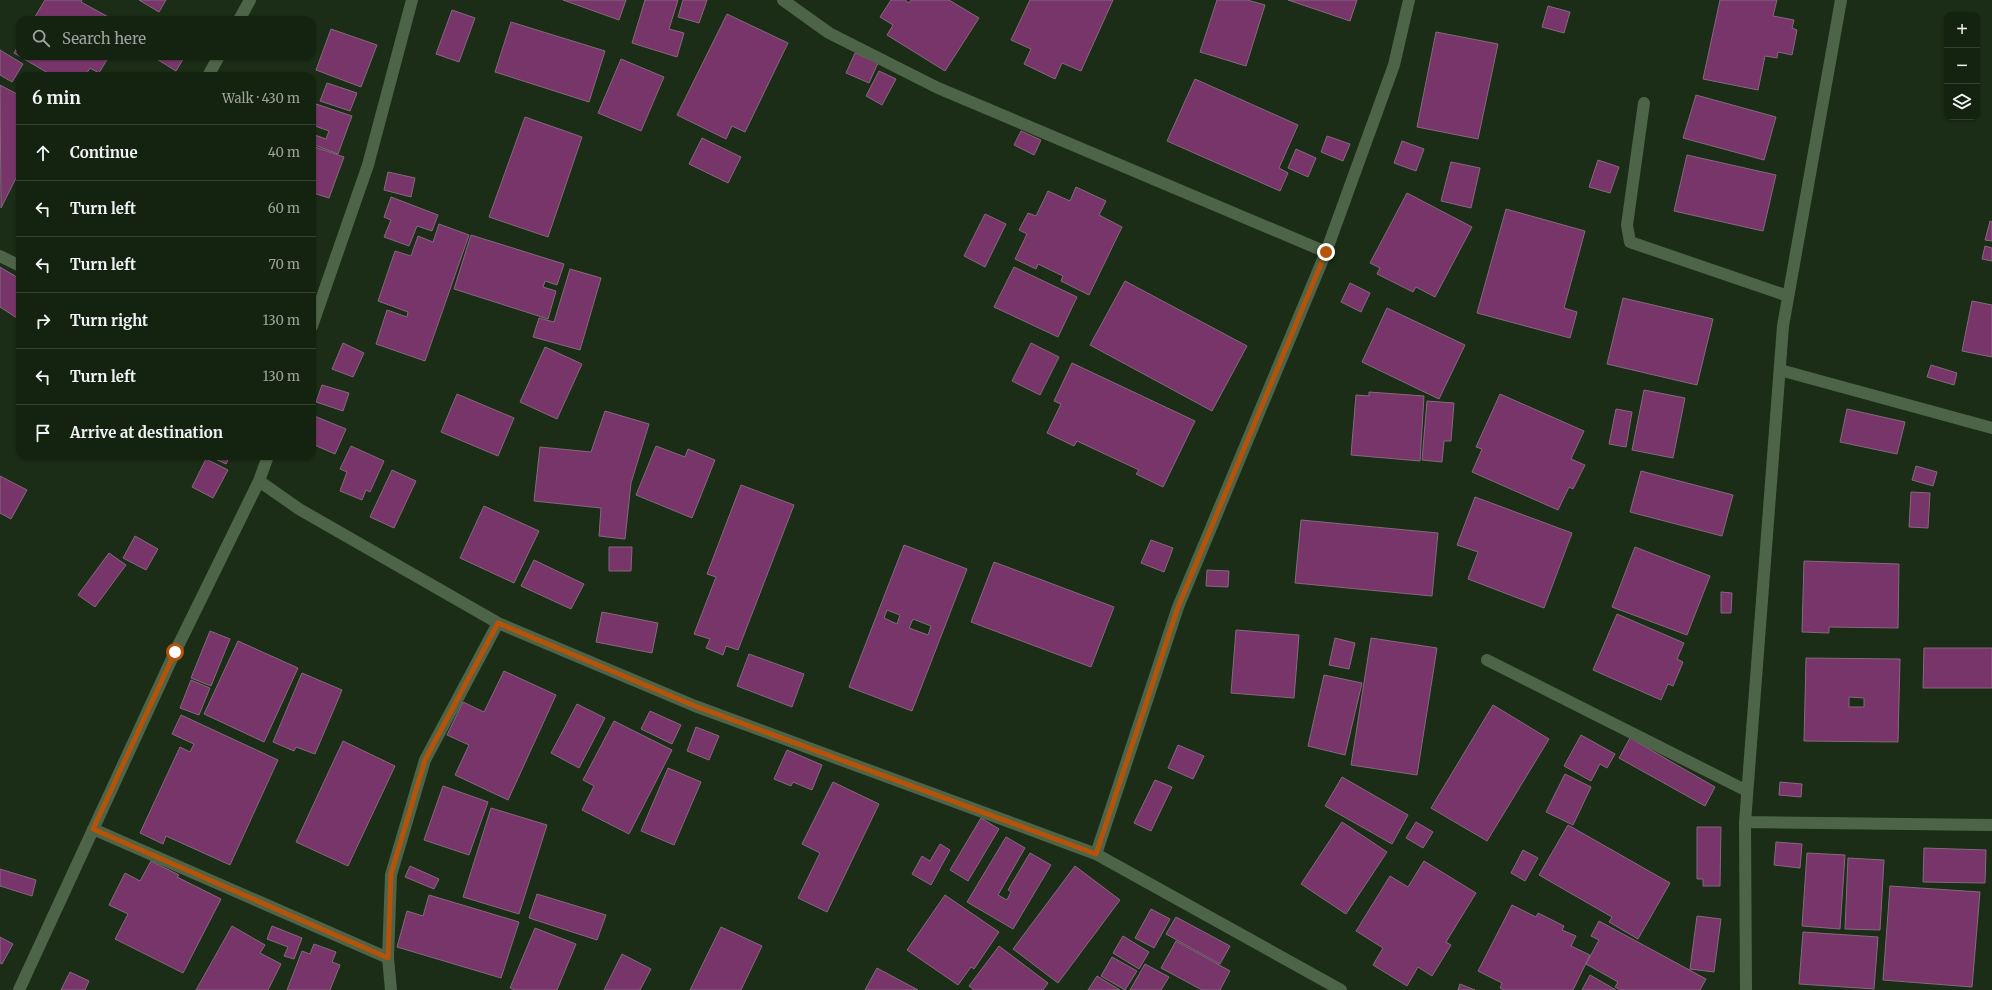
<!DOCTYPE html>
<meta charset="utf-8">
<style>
body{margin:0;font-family:Merriweather,serif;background:#1d2a19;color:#f1f3f6}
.controls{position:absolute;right:12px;top:12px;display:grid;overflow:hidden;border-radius:8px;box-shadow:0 1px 3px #0004}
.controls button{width:36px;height:36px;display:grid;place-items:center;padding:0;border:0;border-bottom:1px solid #333f30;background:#142210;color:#f1f3f6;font:20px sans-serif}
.stop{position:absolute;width:12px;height:12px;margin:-9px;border:3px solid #b45309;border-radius:50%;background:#fff}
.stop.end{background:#b45309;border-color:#fff;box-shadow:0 1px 4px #0008}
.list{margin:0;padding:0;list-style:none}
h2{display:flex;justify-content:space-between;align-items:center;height:52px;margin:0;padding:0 16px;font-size:17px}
h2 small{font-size:13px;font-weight:400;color:#9da49f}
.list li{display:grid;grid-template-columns:26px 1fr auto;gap:12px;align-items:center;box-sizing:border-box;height:56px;padding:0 16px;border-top:1px solid #333f30}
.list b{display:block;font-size:15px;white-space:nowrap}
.list em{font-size:13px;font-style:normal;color:#9da49f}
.icon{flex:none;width:22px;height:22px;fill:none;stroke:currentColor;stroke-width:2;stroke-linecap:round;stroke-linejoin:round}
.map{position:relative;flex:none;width:1992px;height:990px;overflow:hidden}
.search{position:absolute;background:#142210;box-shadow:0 1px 3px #0004;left:16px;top:16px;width:300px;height:44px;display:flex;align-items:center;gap:10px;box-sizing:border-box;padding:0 14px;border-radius:12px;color:#9da49f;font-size:15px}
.panel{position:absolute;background:#142210;box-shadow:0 1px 3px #0004;left:16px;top:72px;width:300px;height:388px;border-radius:12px}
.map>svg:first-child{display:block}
.building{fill:#77356a;stroke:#84697d;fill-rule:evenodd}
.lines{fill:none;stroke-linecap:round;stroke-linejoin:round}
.street{stroke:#4e6448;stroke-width:12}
.route{stroke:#b45309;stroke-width:5}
</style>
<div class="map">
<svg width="1992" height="990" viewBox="0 0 1992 990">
<rect width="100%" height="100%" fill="#1b2d16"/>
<path class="building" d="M 45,0 L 82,0 L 81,2 L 112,19 L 33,20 Z
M 139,0 L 166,0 L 159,12 Z
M 563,0 L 626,0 L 619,20 Z
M 645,0 L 678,0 L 669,29 L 684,33 L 677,57 L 632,43 Z
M 683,0 L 707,0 L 699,23 L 678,17 Z
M 891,0 L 905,0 L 909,3 L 911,0 L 949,0 L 979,18 L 945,71 L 887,35 L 893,25 L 880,17 Z
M 1030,0 L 1113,0 L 1081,71 L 1062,63 L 1055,79 L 1024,64 L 1031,49 L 1011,40 Z
M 1217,0 L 1247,0 L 1265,5 L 1246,66 L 1200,52 Z
M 1288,0 L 1357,0 L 1350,21 Z
M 1720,0 L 1777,0 L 1773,16 L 1794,20 L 1792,28 L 1797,30 L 1792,55 L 1778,52 L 1777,58 L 1765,56 L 1758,90 L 1703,79 Z
M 1548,6 L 1570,12 L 1564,33 L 1542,27 Z
M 452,10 L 475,18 L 459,62 L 436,54 Z
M 727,14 L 788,43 L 745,132 L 732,126 L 726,139 L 677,115 Z
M 511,22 L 605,51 L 589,102 L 495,72 Z
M 331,29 L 377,45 L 361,87 L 316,70 Z
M 1436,32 L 1498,44 L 1478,139 L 1417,127 Z
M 20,43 L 20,56 L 109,56 L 99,73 L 90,68 L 85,76 L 53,76 L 14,53 Z
M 0,50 L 23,64 L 12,82 L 0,75 Z
M 855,53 L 878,63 L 869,83 L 846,73 Z
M 152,56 L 185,56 L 176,71 Z
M 621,59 L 664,77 L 641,131 L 598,113 Z
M 879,71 L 896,79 L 882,105 L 866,96 Z
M 1195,79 L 1298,125 L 1279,168 L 1288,173 L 1280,191 L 1167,141 Z
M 327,83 L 357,93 L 350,111 L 320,101 Z
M 0,85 L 17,94 L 20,86 L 20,170 L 1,208 Z
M 1696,95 L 1776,117 L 1764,160 L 1683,138 Z
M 316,104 L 352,116 L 338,154 L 312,144 L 312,134 L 326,139 L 329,131 L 312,125 L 312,108 L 314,108 Z
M 525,117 L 582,137 L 548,237 L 489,217 Z
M 1021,131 L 1041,140 L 1034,155 L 1014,145 Z
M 1327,136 L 1350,144 L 1343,161 L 1321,152 Z
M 702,138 L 741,157 L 728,183 L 689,164 Z
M 1402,141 L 1424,149 L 1416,171 L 1394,163 Z
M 312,146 L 344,157 L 329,198 L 313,193 Z
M 1296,149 L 1316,158 L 1308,177 L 1288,168 Z
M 1687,155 L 1776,175 L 1763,231 L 1674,211 Z
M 1598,160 L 1619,167 L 1610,193 L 1589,187 Z
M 1451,162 L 1480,168 L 1471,208 L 1441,201 Z
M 388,172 L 415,178 L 411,197 L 384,190 Z
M 1076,187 L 1106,201 L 1099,215 L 1122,227 L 1089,295 L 1061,281 L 1063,276 L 1038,264 L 1036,269 L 1015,259 L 1027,234 L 1019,230 L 1028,213 L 1036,216 L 1048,191 L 1070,201 Z
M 1407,193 L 1472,227 L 1435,297 L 1416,287 L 1413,292 L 1377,274 L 1380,268 L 1370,263 Z
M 391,197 L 438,215 L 432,231 L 417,226 L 409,246 L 384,237 L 391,220 L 384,217 Z
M 1506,209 L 1585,231 L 1564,308 L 1577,312 L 1570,338 L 1477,313 Z
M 985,214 L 1006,224 L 985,267 L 964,256 Z
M 1990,221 L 1992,222 L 1992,241 L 1985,240 Z
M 439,224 L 469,235 L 425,361 L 376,344 L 387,310 L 407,317 L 408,312 L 378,301 L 395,251 L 411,256 L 418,236 L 433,242 Z
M 471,235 L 564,264 L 557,285 L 545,281 L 543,287 L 556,291 L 548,319 L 454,289 Z
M 1985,246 L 1992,248 L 1992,261 L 1982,259 Z
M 0,267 L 20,279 L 20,320 L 0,307 Z
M 1014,267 L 1077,297 L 1058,337 L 994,307 Z
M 570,269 L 601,278 L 580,350 L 533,337 L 539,318 L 554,322 Z
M 1125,281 L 1247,346 L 1212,411 L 1090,345 Z
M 1350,283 L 1370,293 L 1361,312 L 1341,302 Z
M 1623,298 L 1713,319 L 1697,385 L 1607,364 Z
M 1972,301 L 1992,305 L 1992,357 L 1962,351 Z
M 1387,308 L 1465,345 L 1439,399 L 1362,362 Z
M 343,343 L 364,353 L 353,377 L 332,369 Z
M 1031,343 L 1059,357 L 1040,395 L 1012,381 Z
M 545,347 L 582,364 L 557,419 L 520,402 Z
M 1072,363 L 1195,421 L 1163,487 L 1136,474 L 1139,470 L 1077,441 L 1074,446 L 1047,433 L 1061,404 L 1054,401 Z
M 1931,365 L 1957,373 L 1954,385 L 1927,377 Z
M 322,385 L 349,393 L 343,411 L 316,402 Z
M 1644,390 L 1685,398 L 1673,458 L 1632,450 Z
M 1369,392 L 1424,396 L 1420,461 L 1351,455 L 1356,395 L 1369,396 Z
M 457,394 L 514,418 L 498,456 L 441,432 Z
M 1500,394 L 1584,431 L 1571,459 L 1585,465 L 1573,489 L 1569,487 L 1558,510 L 1472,472 L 1482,449 L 1476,447 Z
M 1427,401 L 1454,403 L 1451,441 L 1444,441 L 1442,462 L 1422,460 Z
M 1616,409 L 1632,412 L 1626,447 L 1609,444 Z
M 1847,409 L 1905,422 L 1897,454 L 1840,442 Z
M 605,411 L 649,424 L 631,483 L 625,539 L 599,536 L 601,508 L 534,501 L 540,447 L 591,452 Z
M 312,415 L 346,429 L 335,454 L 312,444 Z
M 351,446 L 384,461 L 370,492 L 366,490 L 362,500 L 340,491 L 347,472 L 340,469 Z
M 656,446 L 685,457 L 688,449 L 715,460 L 692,518 L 636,495 Z
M 209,456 L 230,456 L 226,464 Z
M 206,459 L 228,470 L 213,498 L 192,487 Z
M 1916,466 L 1937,472 L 1933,486 L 1912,480 Z
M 392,470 L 416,481 L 394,528 L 370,517 Z
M 1641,471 L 1733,495 L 1722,536 L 1630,512 Z
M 0,476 L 27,490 L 11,519 L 0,513 Z
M 741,485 L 794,505 L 738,650 L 726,646 L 723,655 L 706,648 L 710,639 L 694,634 L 716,577 L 707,574 Z
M 1911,492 L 1930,493 L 1928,528 L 1909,527 Z
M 1475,497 L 1572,533 L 1544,608 L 1468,579 L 1478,552 L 1457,545 Z
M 484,506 L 539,531 L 514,583 L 460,558 Z
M 1301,520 L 1438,533 L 1432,596 L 1295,583 Z
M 135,536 L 158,549 L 146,570 L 123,558 Z
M 1151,540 L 1173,548 L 1164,572 L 1141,563 Z
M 904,545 L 967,569 L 912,711 L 849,687 ZM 887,610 L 900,615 L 897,624 L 884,618 ZM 913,619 L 931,626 L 928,635 L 909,628 Z
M 609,547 L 632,547 L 631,571 L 609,571 Z
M 1635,547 L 1710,576 L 1687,635 L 1612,607 Z
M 109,553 L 126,565 L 95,607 L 78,595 Z
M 534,560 L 584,584 L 571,609 L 521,586 Z
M 1804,561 L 1899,564 L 1898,628 L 1829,627 L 1829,633 L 1802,632 Z
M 994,562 L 1114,607 L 1091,667 L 971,622 Z
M 1207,570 L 1229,571 L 1228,587 L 1206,586 Z
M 1721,592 L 1732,593 L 1731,613 L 1721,613 Z
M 602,612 L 658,623 L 652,653 L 596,642 Z
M 1617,614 L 1684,643 L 1677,659 L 1683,662 L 1673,686 L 1668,684 L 1661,700 L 1593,670 Z
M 1236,630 L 1299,635 L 1294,698 L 1231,693 Z
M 210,631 L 230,639 L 211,686 L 191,678 Z
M 1335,638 L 1355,643 L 1349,669 L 1329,665 Z
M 1371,638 L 1437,648 L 1417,775 L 1351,765 Z
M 238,641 L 298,668 L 264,742 L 204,714 Z
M 1924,648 L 1992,648 L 1992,688 L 1923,688 Z
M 749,654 L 804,674 L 792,707 L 737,686 Z
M 1806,658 L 1900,659 L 1898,742 L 1804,741 ZM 1849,697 L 1864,698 L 1864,707 L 1849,707 Z
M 504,671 L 556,695 L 508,800 L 455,775 L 469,745 L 447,735 L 463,702 L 484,712 Z
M 302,673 L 342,690 L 315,754 L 296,747 L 294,751 L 273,742 Z
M 1324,675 L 1362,683 L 1345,755 L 1308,746 Z
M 191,680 L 210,688 L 199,715 L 180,708 Z
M 577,704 L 605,718 L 579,768 L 551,753 Z
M 1493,705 L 1549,739 L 1487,841 L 1431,808 Z
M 650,711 L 681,725 L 672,744 L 641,729 Z
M 181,715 L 278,760 L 230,865 L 166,836 L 163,844 L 140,833 L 180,747 L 190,752 L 194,744 L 172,734 Z
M 614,721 L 672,750 L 629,834 L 582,810 L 594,786 L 583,780 Z
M 696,727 L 719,736 L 709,760 L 687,751 Z
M 1581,735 L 1615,754 L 1607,768 L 1600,764 L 1591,781 L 1564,766 Z
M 1630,738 L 1715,787 L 1705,806 L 1619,758 Z
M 343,741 L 395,766 L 348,866 L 296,842 Z
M 1178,745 L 1204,756 L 1193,779 L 1168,768 Z
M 787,750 L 822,765 L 812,790 L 793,782 L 791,786 L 774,779 Z
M 668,768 L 701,782 L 674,845 L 641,831 Z
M 1565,774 L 1591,787 L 1573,825 L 1546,812 Z
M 1342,777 L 1408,815 L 1392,844 L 1325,806 Z
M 1155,780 L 1172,787 L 1151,831 L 1134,823 Z
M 833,782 L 879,804 L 827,912 L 798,898 L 820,853 L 802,844 Z
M 1780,782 L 1802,784 L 1801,797 L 1779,795 Z
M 443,786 L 488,802 L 469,855 L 424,840 Z
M 491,808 L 547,825 L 519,914 L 463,897 Z
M 981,818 L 999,829 L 968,881 L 950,870 Z
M 1342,822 L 1387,852 L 1346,914 L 1301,884 Z
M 1416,822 L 1433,832 L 1423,848 L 1406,838 Z
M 1568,825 L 1670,883 L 1638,939 L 1609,922 L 1612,917 L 1539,875 Z
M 1697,827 L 1721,827 L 1720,886 L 1703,886 L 1703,879 L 1697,879 Z
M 1006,837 L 1025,848 L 998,895 L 1007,900 L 1011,892 L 1008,890 L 1030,853 L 1051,865 L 1013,929 L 967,902 Z
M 1776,842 L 1802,844 L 1800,868 L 1774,865 Z
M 940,844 L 950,850 L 931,885 L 912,874 L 922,856 L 930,861 Z
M 1924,848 L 1986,850 L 1985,883 L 1923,882 Z
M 1523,850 L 1538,858 L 1525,881 L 1511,873 Z
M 1807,853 L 1845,855 L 1840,929 L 1802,926 Z
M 1848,858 L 1884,860 L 1880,930 L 1845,929 Z
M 151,861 L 179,875 L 177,877 L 221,899 L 183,973 L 115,939 L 128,914 L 109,905 L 125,873 L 140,881 Z
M 1424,861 L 1476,893 L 1446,942 L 1451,945 L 1432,976 L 1418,967 L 1407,986 L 1373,965 L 1383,948 L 1356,931 L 1390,876 L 1408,887 Z
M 410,866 L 439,879 L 434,889 L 405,877 Z
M 1075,866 L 1120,900 L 1058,983 L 1013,949 Z
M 0,869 L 36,880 L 32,896 L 0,886 Z
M 1890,886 L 1980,892 L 1972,987 L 1883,980 Z
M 537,894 L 606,915 L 597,940 L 529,918 Z
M 429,895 L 519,922 L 501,978 L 397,947 L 407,911 L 423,916 Z
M 945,895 L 999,932 L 974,969 L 971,967 L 958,985 L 907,950 Z
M 1512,905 L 1536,917 L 1538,913 L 1564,926 L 1562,930 L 1576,936 L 1571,946 L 1590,955 L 1573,990 L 1504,990 L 1500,988 L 1502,983 L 1478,971 Z
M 1151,909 L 1170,919 L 1154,948 L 1135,938 Z
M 1697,916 L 1721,919 L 1714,972 L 1690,969 Z
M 1176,917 L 1230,946 L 1220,964 L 1166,934 Z
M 1599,921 L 1706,979 L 1700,990 L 1620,990 L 1615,987 L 1618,982 L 1586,964 L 1599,940 L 1591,936 Z
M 232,926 L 265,945 L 260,953 L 281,964 L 268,990 L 196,990 Z
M 272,926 L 302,938 L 294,959 L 284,956 L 288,947 L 267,939 Z
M 721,927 L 762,946 L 741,990 L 690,990 Z
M 535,928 L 576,944 L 557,990 L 515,990 L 510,988 Z
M 1803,932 L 1878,937 L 1874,989 L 1799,984 Z
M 1123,936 L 1149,952 L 1139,969 L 1113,953 Z
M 0,937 L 13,944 L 2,964 L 0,963 Z
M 1176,941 L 1230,971 L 1220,990 L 1202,990 L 1161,968 Z
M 314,944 L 336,952 L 332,962 L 340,965 L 330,990 L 287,990 L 302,951 L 310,954 Z
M 999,946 L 1048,983 L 1043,990 L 974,990 L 969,986 Z
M 622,954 L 651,969 L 640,990 L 604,990 Z
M 1112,957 L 1137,971 L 1125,990 L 1101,976 Z
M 1145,964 L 1169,977 L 1161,990 L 1130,990 Z
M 877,968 L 918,990 L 865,990 Z
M 70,972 L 89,981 L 85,990 L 61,990 Z
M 1590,975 L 1616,990 L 1582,990 Z
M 1097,976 L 1120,990 L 1088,990 Z
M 1460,984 L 1475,990 L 1458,990 Z"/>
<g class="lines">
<path class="street" d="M 783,0 L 829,33 L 938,88 L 1326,252
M 239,20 L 250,0
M 208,76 L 219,56
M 1644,103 L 1627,225 L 1630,242 L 1788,296
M 0,256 L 20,266
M 312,326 L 368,165 L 412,0
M 1780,370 L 1992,428
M 259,481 L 299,509 L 498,623 L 695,706 L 1096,854 L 1341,990
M 1487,660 L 1747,791
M 1745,822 L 1992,825
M 93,829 L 388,958
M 1096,854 L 1178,607 L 1326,252 L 1394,65 L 1409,0
M 19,990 L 175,652 L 259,481 L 268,456
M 391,990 L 388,958 L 391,875 L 425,760 L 498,623
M 1746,990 L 1745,822 L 1783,326 L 1841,0"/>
</g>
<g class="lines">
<path class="route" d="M 175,652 L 93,829 L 388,958 L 391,874 L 425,760 L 498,623 L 695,706 L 1096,854 L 1178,607 L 1326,252"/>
</g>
</svg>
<div class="controls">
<button>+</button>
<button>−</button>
<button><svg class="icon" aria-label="layers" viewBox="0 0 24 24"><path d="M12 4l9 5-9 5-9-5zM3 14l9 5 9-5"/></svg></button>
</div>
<div class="stop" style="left:175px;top:652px"></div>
<div class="stop end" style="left:1326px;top:252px"></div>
<div class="search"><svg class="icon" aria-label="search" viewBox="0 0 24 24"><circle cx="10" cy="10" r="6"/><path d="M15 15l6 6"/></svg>Search here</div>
<section class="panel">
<h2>6 min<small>Walk · 430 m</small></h2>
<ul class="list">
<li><svg class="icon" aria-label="ahead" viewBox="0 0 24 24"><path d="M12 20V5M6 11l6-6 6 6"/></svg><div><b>Continue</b></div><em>40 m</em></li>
<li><svg class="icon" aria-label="left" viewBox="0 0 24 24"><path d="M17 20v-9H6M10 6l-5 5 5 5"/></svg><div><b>Turn left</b></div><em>60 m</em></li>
<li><svg class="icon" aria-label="left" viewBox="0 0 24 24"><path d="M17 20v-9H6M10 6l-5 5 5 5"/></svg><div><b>Turn left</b></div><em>70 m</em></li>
<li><svg class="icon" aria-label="right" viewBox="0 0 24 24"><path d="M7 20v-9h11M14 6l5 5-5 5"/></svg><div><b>Turn right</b></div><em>130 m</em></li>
<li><svg class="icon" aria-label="left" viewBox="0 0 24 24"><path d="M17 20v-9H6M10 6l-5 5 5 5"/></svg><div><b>Turn left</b></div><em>130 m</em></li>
<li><svg class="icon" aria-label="arrive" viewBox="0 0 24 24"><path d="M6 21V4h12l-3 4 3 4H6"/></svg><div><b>Arrive at destination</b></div></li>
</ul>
</section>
</div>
